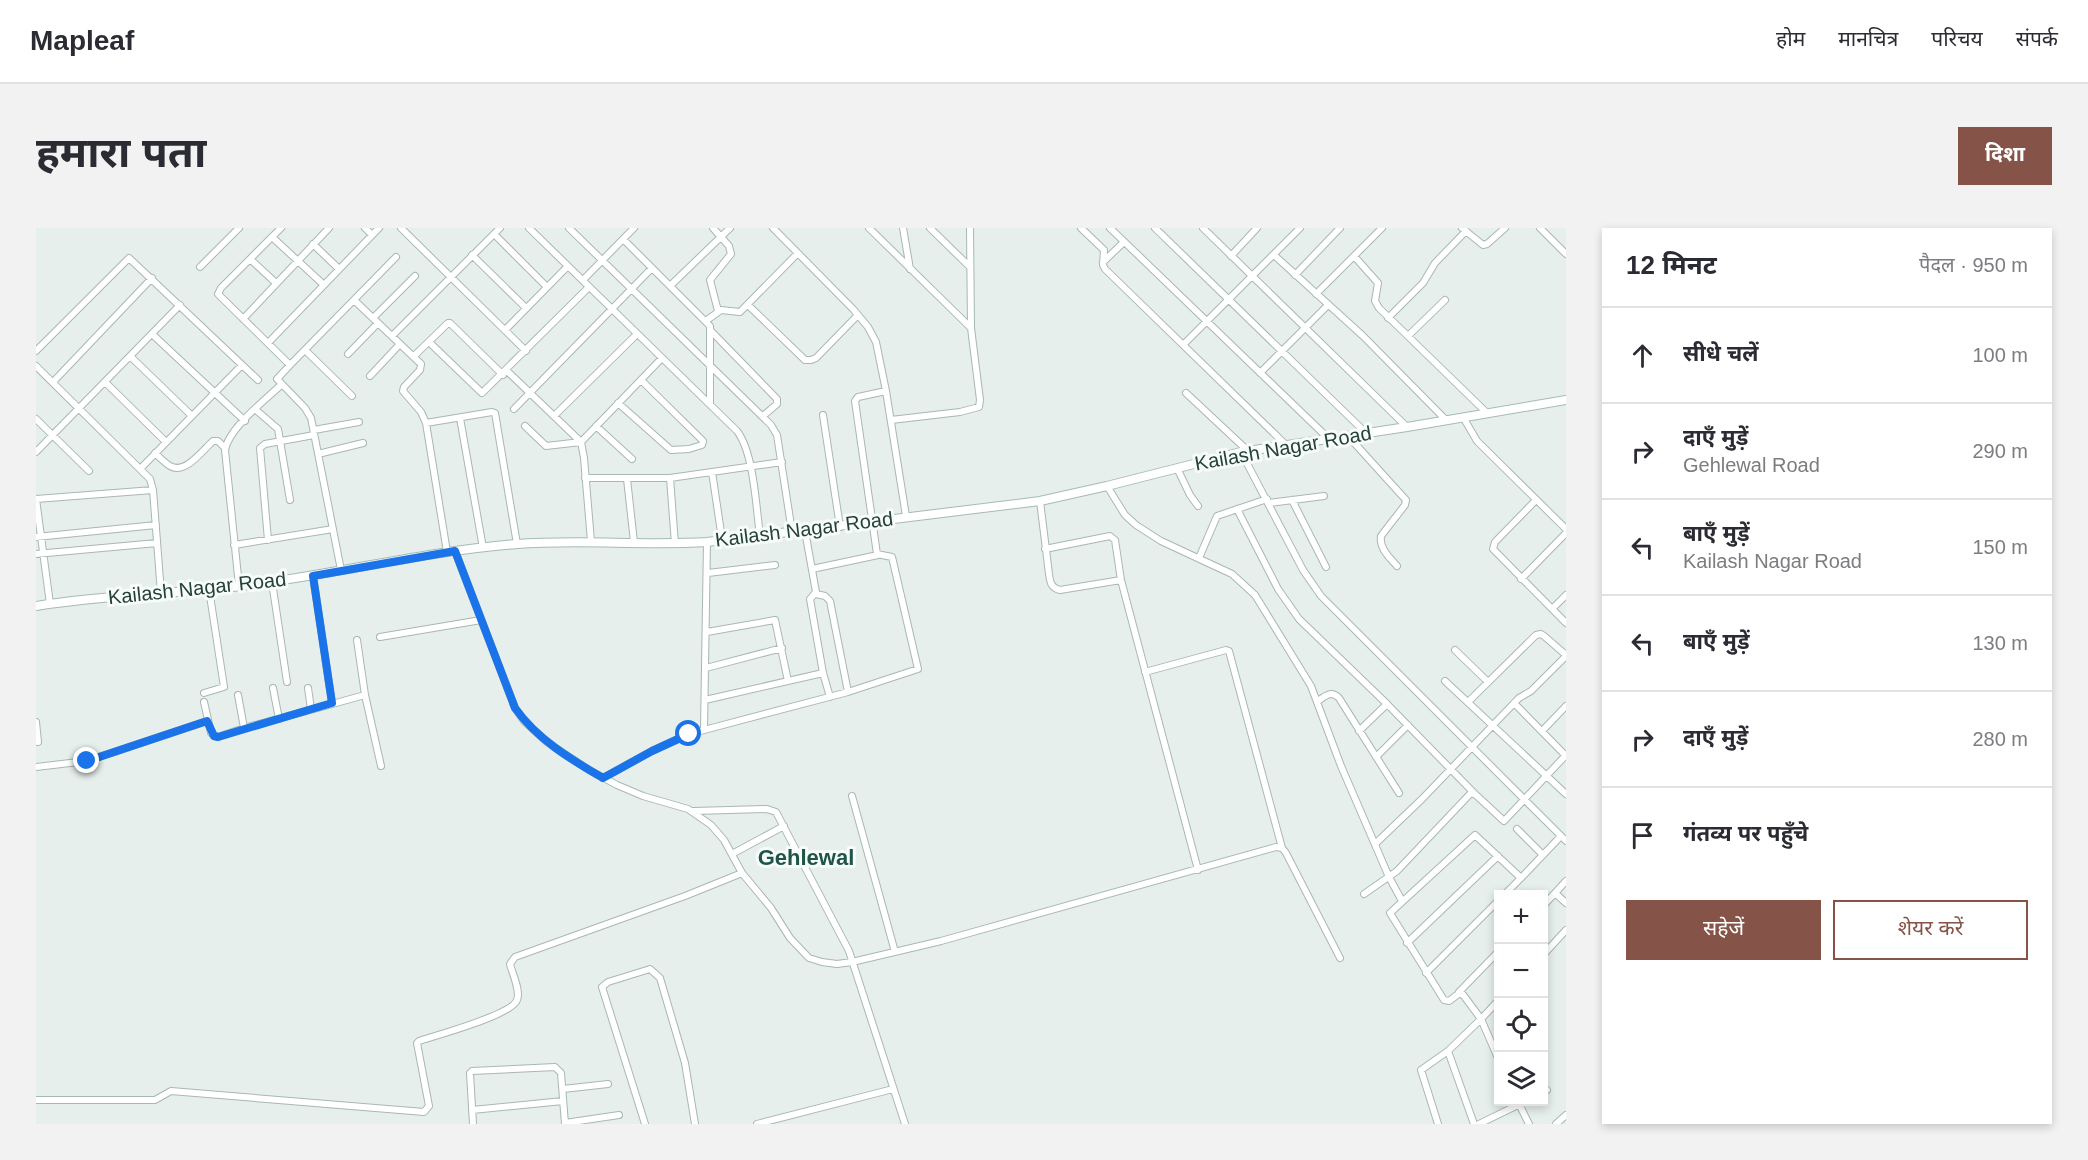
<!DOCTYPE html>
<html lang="hi">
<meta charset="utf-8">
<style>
body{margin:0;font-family:Helvetica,"Noto Sans Devanagari",sans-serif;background:#f2f2f3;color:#2b2b33}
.controls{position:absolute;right:18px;bottom:18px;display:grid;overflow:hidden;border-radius:0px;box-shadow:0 3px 9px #0003}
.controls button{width:54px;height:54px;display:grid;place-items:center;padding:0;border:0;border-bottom:2px solid #e1e1e2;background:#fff;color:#2b2b33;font:30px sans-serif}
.stop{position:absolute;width:18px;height:18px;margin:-14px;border:4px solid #1a73e8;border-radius:50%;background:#fff}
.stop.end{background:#1a73e8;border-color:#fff;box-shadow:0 2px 6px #0008}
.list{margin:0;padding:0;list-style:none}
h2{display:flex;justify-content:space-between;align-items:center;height:78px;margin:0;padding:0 24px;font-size:26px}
h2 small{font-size:20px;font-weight:400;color:#7c7c81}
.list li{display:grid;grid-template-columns:39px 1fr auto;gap:18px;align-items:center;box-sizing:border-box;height:96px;padding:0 24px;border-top:2px solid #e1e1e2}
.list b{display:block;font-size:22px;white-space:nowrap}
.list p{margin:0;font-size:20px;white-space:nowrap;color:#7c7c81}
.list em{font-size:20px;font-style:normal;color:#7c7c81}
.actions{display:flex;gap:12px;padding:18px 24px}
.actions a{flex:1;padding:14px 0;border:2px solid #855347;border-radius:0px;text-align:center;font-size:21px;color:#855347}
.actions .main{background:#855347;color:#fff}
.icon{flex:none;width:33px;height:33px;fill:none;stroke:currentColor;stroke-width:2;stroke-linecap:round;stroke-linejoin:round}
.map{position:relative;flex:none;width:1530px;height:896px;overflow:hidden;border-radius:0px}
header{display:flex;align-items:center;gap:36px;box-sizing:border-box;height:84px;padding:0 30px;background:#fff;border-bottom:2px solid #e1e1e2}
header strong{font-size:28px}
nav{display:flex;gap:33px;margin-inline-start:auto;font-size:21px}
.intro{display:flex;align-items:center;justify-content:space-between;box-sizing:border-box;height:144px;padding:0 36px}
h1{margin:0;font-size:42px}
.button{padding:15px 27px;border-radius:0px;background:#855347;color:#fff;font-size:21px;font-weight:700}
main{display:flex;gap:36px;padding:0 36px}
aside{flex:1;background:#fff;border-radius:0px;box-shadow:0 3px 9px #0003}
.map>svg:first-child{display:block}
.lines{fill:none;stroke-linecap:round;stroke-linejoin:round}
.street-casing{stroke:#a8b8b2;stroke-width:8}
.secondary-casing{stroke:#a4bbb3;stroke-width:10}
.street{stroke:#fff;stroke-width:6}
.secondary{stroke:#fff;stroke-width:8}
.route{stroke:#1a73e8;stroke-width:8}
.labels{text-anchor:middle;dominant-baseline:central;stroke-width:6;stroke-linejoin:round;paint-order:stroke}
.street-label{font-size:20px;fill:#24423a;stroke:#f7fbf9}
.quarter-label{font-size:22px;font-weight:bold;fill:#1f5548;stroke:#f7fbf9}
</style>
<header>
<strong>Mapleaf</strong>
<nav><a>होम</a><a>मानचित्र</a><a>परिचय</a><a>संपर्क</a></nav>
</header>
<div class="intro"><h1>हमारा पता</h1><a class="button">दिशा</a></div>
<main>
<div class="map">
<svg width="1530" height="896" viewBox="0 0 1530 896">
<rect width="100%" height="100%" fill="#e6efeb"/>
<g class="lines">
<defs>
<path id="street" d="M 245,0 L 185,60 L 182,66 L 254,137 L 241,151 L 269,180 L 275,190 L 305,342
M 329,0 L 336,7
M 365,0 L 490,123
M 493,0 L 701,203 C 718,225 720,279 724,308
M 533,0 L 735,197 L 741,207 L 756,304
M 677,0 L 693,18 L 695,26 L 674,52 L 682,83
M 737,0 L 817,81 L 832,99 L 840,114 L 850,163 L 870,288
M 833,0 L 935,100
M 867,0 L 874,41
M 894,0 L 934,39
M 1045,0 L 1068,22 L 1067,37 L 1069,41 L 1250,217
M 1074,0 L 1293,211
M 1119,0 L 1330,205
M 1167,0 L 1371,199
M 1426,0 L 1447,17 L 1451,16 L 1469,0
M 1504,0 L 1530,26
M 458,6 L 511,59
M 236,9 L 288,57
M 587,11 L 674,98 L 674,176
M 277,16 L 303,41
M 436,27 L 490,80
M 1238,27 L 1327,108 L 1410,192
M 1195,28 L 1221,0
M 1318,28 L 1342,55 L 1339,73 L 1343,80 L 1451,185
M 214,31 L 240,55
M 1067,34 L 1088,14
M 164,39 L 203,0
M 1259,47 L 1304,0
M 547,52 L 598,0
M 635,57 L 694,0
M 1280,66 L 1346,0
M 318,72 L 385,136 L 384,142 L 368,159 L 367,163 L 385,184 L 390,195 L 411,324
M 712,77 L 769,132 L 775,132 L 780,130 L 822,87
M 337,90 L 379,48
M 1352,90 L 1387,55 L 1399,35 L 1430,3
M 207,91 L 293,0
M 671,92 L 685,82 L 704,84 L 761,26
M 469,102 L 532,38
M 675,103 L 741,171 L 741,176 L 727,188
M 116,106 L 209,193
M 356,108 L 464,0
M 1372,108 L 1409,72
M 393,114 L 446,165 L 553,59
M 232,115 L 343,0
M 1148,116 L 1264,0
M 269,122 L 316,168
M 0,123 L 93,30 L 222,152
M 312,126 L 342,95
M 94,128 L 156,188
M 378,128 L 412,95 L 414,95 L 467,147
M 254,137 L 360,29
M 0,138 L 114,251 L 117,262 L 125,365
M 470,142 L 545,214 L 548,230 L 555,313
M 1224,145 L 1292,77
M 334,148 L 364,116
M 17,154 L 116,50
M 69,154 L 130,214
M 1150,165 L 1212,223
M 582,175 L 635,222 L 653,221 L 666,217 L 667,213 L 664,210 L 605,152
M 478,181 L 616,40
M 220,182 L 242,201 L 254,272
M 787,187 L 804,299
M 518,188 L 601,106
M 1427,189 L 1441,213 L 1530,301
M 424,190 L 447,320
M 0,191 L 53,243
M 855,192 L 924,184 L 943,179 L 944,172 L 935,100 L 934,0
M 390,195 L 456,184 L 459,185 L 481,316
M 489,198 L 510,218 L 545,214 L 626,130
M 560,198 L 596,231
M 278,202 L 323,194
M 1312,208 L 1370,272 L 1369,277 L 1345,308 C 1343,320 1353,329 1361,338
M 0,224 L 144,77
M 1205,224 L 1267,342 L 1285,368 L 1530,613
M 119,225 C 124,230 129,235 134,238 C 149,247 167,222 177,213 L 182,213 L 189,220
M 282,226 L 327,215
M 105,240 L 206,137
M 1141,240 L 1154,267 L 1162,278
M 676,244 L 686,311
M 549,250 L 634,250 L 746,234
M 634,250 L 639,316
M 591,251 L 598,314
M 1071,258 L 1089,287 L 1100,297 L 1125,313 L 1196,346 L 1219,367 L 1275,458 L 1305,538 L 1353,649 L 1366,673
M 1256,272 L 1290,339
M 1500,272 L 1459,314 L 1457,321 L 1530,395
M 1004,273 L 1013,346 C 1014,354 1015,360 1024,362 L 1085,352
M 1233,275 L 1288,268
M 1201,281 L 1242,361 L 1263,391 L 1351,476 L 1438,565
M 769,303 L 780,364 L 774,371 L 787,445 L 794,469
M 0,309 L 120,297
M 232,312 L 224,220 L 229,216 L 278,207
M 198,317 L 297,301
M 1009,321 L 1074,308 L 1079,312 L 1085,352 L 1162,642
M 419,323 L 479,480 L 488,493 L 511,514 L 553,542 L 581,557 L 607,568 L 652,581 L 675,597 L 688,612 L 706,645 L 735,680 L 754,710 L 773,730 L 786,734 L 801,736 L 816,734 L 905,713 L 1240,619 L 1246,620 L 1250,625 L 1304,730
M 0,326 L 121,315
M 1163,330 L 1181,288 L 1231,271
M 776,341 L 842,327
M 672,345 L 739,337
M 277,348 L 296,475
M 1485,351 L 1530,305
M 236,354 L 251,454
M 203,358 L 189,222 C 193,200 229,172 245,157
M 780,366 L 789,368 L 794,373 L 812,464
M 14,376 L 0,271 L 117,262
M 1516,381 L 1530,367
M 671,404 L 739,392 L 752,453
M 344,409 L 445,392
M 321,412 L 329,467 L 345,538
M 1419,422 L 1452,454
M 670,440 L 746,420
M 1109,444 L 1190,422 L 1193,423 L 1246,620
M 1409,453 L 1530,566
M 237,460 L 243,491
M 272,460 L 275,481
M 168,465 L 188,459 L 173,361
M 202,467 L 208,500
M 669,472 L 787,445
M 1282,473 C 1289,468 1295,462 1303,470 L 1363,565
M 168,474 L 175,505 L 178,508 L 182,509 L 208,500 L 329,467
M 1432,474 L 1500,407 L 1505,406 L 1508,408 L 1530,427
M 1478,475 L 1530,528
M 0,494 L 2,514
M 668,501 L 671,314
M 1323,503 L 1351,476
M 1506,503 L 1530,478
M 1340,529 L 1372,497
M 0,539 L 51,533 L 171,493
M 567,550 L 616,523 L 653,506 L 812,464 L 882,441 L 856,329 L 841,326 L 819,173 L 822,169 L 850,163
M 816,568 L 859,724
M 658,583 L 731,581 L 740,584 L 813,723 L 869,896
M 1481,601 L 1507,627
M 1339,616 L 1386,571 L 1483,470 L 1495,463 L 1530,428
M 696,626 L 748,598
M 1519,665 L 1530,675
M 1328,666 L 1361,643 L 1435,565 L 1440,567 L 1468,593 L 1530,527
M 1469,666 L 1485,650
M 1508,677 L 1530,653
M 1371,715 L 1462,628
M 1508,726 L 1530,702
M 1390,745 L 1462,673
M 1423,764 L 1462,724
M 1462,773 L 1445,791 L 1462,830
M 1412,823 L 1438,896
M 527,861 L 572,856
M 1508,863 L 1511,862
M 0,872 L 119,872 L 135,863 L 388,884 L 393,878 L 381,815 L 383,813 C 401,807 476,787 481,772 C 485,763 476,745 474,736 L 479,729 L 649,668 L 706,645
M 1482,874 L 1493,896
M 436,882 L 527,873
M 529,895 L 583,887
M 437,896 L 434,845 L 436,843 L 519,839 L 525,845 L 529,896
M 609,896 L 566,759 L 572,754 L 614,741 L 624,750 L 649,835 L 659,896
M 721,896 L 857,861
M 1402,896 L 1385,842 L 1412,823 L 1445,791 L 1425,764 L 1413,773 L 1408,772 L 1354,685 L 1439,607 L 1485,650 L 1525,608
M 1443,896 L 1488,874
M 1520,896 L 1530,887"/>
<path id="secondary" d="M 0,378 C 73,366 148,366 221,356 C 308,344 393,323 481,316 C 544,311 608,318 671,314 L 1004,273 L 1071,258 L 1205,224 L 1371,199 L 1530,172"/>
</defs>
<use href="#street" class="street-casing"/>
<use href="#secondary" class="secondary-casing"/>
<use href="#street" class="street"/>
<use href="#secondary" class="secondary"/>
</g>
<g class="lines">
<path class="route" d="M 51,533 L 171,493 L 178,508 L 182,509 L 296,475 L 277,348 L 419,323 L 479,480 C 501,511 534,531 567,550 L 616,523 L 653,506"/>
</g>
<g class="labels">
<g class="street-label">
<text transform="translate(1247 220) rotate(-10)">Kailash Nagar Road</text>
<text transform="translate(768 301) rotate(-7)">Kailash Nagar Road</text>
<text transform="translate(161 360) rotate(-6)">Kailash Nagar Road</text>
</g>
<g class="quarter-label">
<text x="770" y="629">Gehlewal</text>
</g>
</g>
</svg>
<div class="controls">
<button>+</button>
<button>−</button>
<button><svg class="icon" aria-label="locate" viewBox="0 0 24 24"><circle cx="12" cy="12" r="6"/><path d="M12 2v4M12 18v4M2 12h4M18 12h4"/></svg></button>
<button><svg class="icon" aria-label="layers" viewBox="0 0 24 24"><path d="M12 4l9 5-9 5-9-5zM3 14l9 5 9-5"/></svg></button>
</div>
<div class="stop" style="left:653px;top:506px"></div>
<div class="stop end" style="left:51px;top:533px"></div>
</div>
<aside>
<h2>12 मिनट<small>पैदल · 950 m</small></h2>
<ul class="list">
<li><svg class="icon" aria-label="ahead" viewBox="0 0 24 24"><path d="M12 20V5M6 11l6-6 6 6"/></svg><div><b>सीधे चलें</b></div><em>100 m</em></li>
<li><svg class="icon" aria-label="right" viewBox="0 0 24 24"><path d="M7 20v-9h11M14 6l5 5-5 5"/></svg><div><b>दाएँ मुड़ें</b><p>Gehlewal Road</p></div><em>290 m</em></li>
<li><svg class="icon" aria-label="left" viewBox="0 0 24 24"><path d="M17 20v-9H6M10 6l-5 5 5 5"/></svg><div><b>बाएँ मुड़ें</b><p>Kailash Nagar Road</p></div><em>150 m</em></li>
<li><svg class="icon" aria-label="left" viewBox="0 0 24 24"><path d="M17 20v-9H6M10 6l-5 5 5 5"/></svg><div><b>बाएँ मुड़ें</b></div><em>130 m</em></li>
<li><svg class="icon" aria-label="right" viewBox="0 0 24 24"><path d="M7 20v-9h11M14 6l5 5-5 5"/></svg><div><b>दाएँ मुड़ें</b></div><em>280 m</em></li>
<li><svg class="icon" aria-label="arrive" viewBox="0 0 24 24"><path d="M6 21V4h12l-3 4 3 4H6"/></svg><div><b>गंतव्य पर पहुँचे</b></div></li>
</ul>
<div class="actions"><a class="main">सहेजें</a><a>शेयर करें</a></div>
</aside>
</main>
